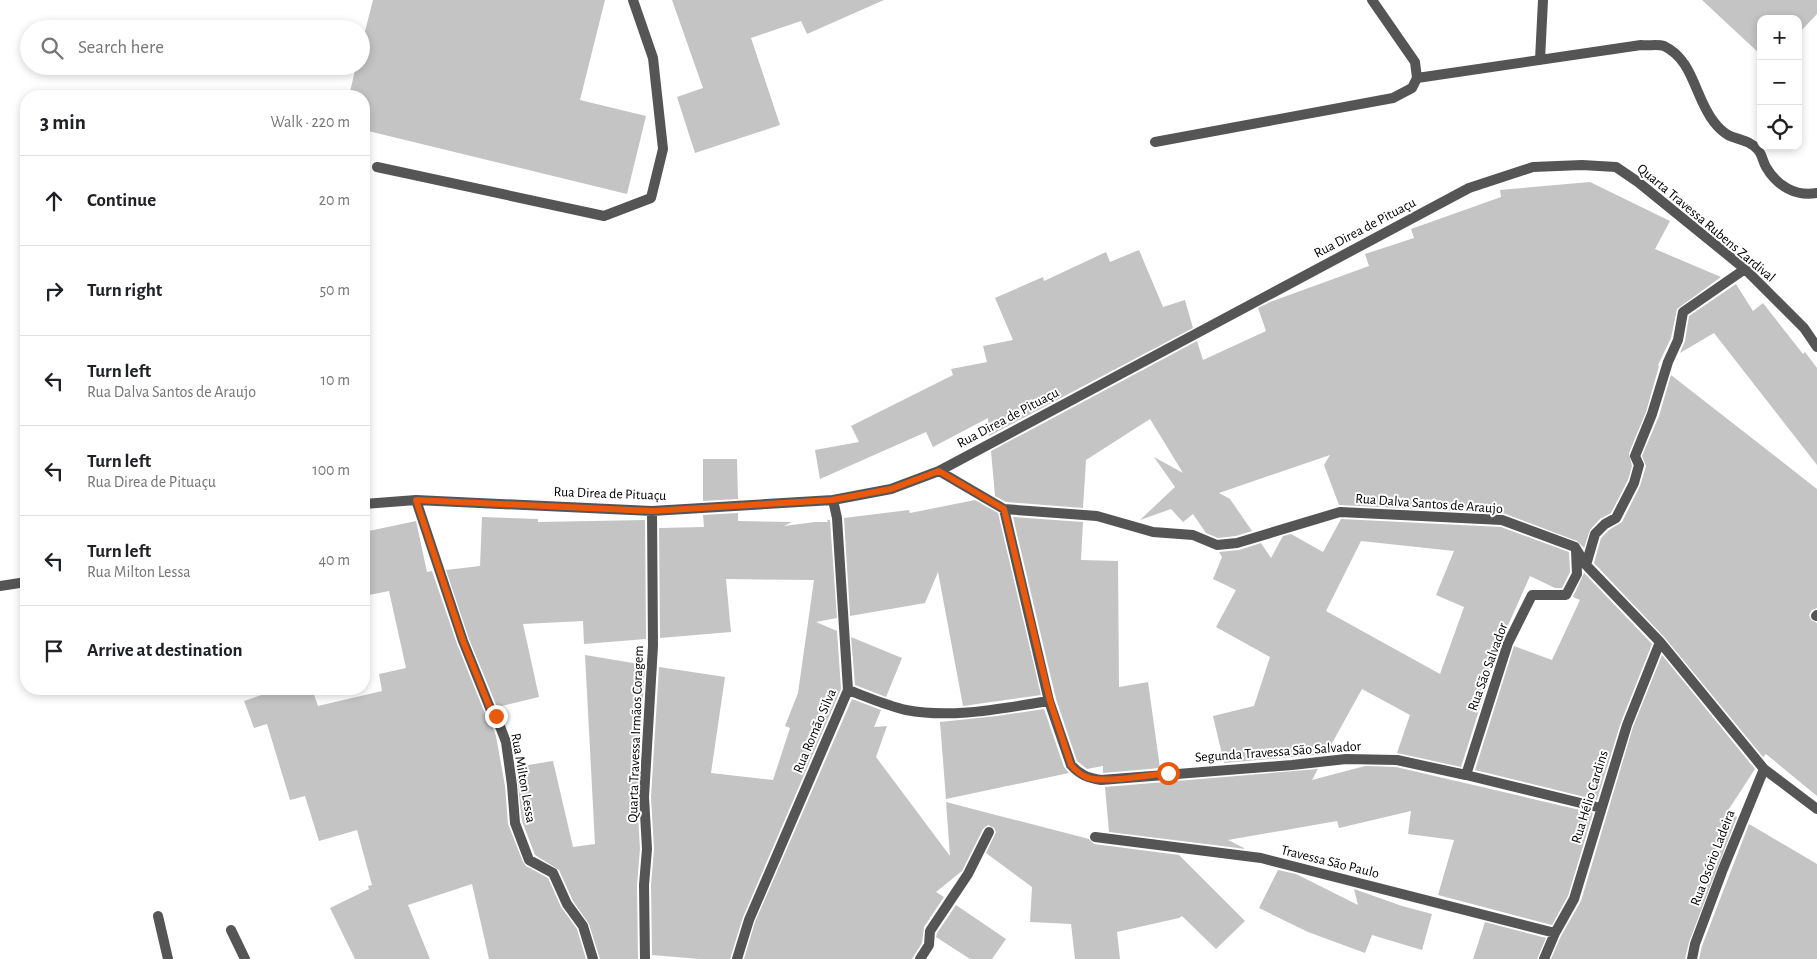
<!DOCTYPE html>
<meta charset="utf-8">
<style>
body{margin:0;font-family:"Alegreya Sans",sans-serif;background:#f6f6f6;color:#202124}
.controls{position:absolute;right:15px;top:15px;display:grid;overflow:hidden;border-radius:10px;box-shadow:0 2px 8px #0003}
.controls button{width:45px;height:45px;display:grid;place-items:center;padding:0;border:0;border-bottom:1px solid #e0e0e0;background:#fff;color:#202124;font:25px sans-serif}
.stop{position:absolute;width:15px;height:15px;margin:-11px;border:4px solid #ea580c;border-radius:50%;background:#fff}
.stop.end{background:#ea580c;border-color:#fff;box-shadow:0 1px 5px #0008}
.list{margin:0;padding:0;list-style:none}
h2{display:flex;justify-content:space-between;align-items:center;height:65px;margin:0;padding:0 20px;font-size:21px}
h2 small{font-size:16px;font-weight:400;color:#757577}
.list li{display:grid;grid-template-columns:32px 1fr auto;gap:15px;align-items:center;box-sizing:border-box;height:90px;padding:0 20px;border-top:1px solid #e0e0e0}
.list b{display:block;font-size:19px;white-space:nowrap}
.list p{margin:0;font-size:16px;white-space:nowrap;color:#757577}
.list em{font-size:16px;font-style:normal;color:#757577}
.icon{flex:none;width:28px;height:28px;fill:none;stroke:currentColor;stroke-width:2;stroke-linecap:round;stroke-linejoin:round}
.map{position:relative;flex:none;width:1817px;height:959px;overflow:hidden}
.search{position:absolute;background:#fff;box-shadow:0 2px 8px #0003;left:20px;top:20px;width:350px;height:55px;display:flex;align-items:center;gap:12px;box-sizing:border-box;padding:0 18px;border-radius:28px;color:#757577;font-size:19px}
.panel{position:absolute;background:#fff;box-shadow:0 2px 8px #0003;left:20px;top:90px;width:350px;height:605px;border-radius:20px}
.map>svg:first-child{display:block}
.building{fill:#c4c4c4;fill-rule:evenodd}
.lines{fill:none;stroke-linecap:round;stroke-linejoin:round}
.lane{stroke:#555;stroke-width:10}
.street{stroke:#555;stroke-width:10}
.route{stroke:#ea580c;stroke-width:6}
.labels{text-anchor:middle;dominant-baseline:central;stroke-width:4;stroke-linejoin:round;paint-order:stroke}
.street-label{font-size:14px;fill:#000;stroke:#fff}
</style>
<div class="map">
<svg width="1817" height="959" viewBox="0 0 1817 959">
<rect width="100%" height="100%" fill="#fff"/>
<path class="building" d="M 373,0 L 605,0 L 580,100 L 646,116 L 627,194 L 364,130 L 364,96 L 349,96 L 356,66 L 361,66 L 361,47 Z
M 672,0 L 884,0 L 807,34 L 801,21 L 751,38 L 780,125 L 695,153 L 677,97 L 703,88 Z
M 1702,0 L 1817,0 L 1817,14 L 1798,34 L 1798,19 L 1761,19 L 1761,55 Z
M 1590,182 L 1670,221 L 1655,249 L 1721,277 L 1677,309 L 1671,338 L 1658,365 L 1659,366 L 1646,412 L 1629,453 L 1632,466 L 1628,480 L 1611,513 L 1600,519 L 1590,530 L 1584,548 L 1577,541 L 1503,513 L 1339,505 L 1324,465 L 1330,455 L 1219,493 L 1230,499 L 1252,531 L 1236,536 L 1218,538 L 1206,533 L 1193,514 L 1183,522 L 1171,509 L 1140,520 L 1175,487 L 1154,457 L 1183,473 L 1150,419 L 1086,460 L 1083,508 L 1006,502 L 995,496 L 991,451 L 1197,341 L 1203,360 L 1266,331 L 1258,308 L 1270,302 L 1369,266 L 1365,254 L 1414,238 L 1411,229 L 1501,197 L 1500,190 Z
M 1139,250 L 1163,307 L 1185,300 L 1193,328 L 989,436 L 988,418 L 933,447 L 926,432 L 820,479 L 815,450 L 859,442 L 851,426 L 953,375 L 951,369 L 987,362 L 983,346 L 1013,340 L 995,298 L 1043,277 L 1044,281 L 1106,252 L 1110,262 Z
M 1736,284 L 1753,311 L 1763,303 L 1803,354 L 1805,352 L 1817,368 L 1817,465 L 1714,333 L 1680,353 L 1685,341 L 1689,316 Z
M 1671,375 L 1817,489 L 1817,608 L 1812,610 L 1809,615 L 1811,620 L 1817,623 L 1817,796 L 1766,754 L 1763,757 L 1665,638 L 1594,563 L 1601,538 L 1609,530 L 1622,522 L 1640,486 L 1646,466 L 1642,456 L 1659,416 Z
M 703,459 L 737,459 L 738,499 L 703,501 Z
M 975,500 L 998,513 L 1041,695 L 963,706 L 938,572 L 925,603 L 850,616 L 844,518 L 909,510 L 910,513 Z
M 738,513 L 738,521 L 792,522 L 784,526 L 815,522 L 828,522 L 827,520 L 830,520 L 837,618 L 816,622 L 837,631 L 841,689 L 743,917 L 730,959 L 699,959 L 652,955 L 651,885 L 654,849 L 651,797 L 659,667 L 725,677 L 711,773 L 773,780 L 790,728 L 785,726 L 798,693 L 814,580 L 726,579 L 731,632 L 660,638 L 659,528 L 704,527 L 703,515 Z
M 482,517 L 538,519 L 538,522 L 645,520 L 646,639 L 584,644 L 583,621 L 523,624 L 539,697 L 497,707 L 469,639 L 446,570 L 480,566 Z
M 1013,517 L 1083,522 L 1081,560 L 1118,561 L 1119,687 L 1148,682 L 1160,768 L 1103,773 L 1103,766 L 1087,769 L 1077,761 L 1056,699 Z
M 1341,519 L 1501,527 L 1569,552 L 1570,572 L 1562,588 L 1555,588 L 1530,576 L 1501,641 L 1461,767 L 1397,753 L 1410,715 L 1362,689 L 1326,754 L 1224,763 L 1213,716 L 1254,706 L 1270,657 L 1216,627 L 1236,590 L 1213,579 L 1222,557 L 1219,552 L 1239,550 L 1261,543 L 1271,558 L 1283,536 L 1291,534 L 1323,552 ZM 1361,541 L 1454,551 L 1436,595 L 1464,607 L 1440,674 L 1326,611 Z
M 416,521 L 427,572 L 432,571 L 457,644 L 486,716 L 490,720 L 496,736 L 505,786 L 508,824 L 523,862 L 526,866 L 548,878 L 561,907 L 577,929 L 586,959 L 489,959 L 472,884 L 408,905 L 430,959 L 355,959 L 330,908 L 369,889 L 368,886 L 372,885 L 357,830 L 319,841 L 305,796 L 290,800 L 267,724 L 254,728 L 244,701 L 279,689 L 312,689 L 318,706 L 382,691 L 379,674 L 406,668 L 389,591 L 364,596 L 364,532 Z
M 1584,573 L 1652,644 L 1621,722 L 1597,800 L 1475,770 L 1514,646 L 1552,660 L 1580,600 L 1573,597 Z
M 851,637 L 902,658 L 886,697 L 855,685 Z
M 585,655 L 645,665 L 637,797 L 640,849 L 637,885 L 638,959 L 600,959 L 589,924 L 573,901 L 559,870 L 535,855 L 522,821 L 516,767 L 553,761 L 573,847 L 595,844 Z
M 1662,655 L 1755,769 L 1727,812 L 1737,817 L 1689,942 L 1685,959 L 1551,959 L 1561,936 L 1581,901 L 1633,727 Z
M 852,699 L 881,710 L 874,727 L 887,726 L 876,757 L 950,856 L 946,802 L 1089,839 L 1094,844 L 1179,855 L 1245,921 L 1216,949 L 1182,916 L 1179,918 L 1117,932 L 1120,959 L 1075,959 L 1071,924 L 1030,922 L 1032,887 L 986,853 L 996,832 L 994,828 L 988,825 L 983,829 L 962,871 L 936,892 L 944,897 L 924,927 L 922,943 L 912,959 L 744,959 L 755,922 Z
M 1044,709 L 1064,767 L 1069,773 L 946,799 L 940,722 L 997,716 Z
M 1365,766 L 1396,767 L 1593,813 L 1568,896 L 1552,925 L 1438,895 L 1454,840 L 1408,834 L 1411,811 L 1339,828 L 1337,821 L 1228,840 L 1246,849 L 1109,832 L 1105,787 L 1318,769 L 1312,780 Z
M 1749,824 L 1817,864 L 1817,959 L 1699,959 L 1702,946 Z
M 1278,870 L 1296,874 L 1358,905 L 1354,889 L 1402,906 L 1432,914 L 1422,950 L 1372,935 L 1365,953 L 1308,932 L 1259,908 Z
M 956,905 L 1006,939 L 992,959 L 970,959 L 936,937 L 937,933 Z
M 1485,922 L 1546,938 L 1537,959 L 1473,959 Z"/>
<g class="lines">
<path class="lane" d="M 1540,60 L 1543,0
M 1417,78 L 1641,45 C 1648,46 1658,44 1664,46 C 1694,60 1695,99 1714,122 C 1717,126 1723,132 1728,135 C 1738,140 1750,140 1758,150 C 1762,154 1763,162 1766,167 C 1777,186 1796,197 1817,193
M 1155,142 L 1393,98 L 1412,88 L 1417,78 L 1415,62 L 1372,0
M 377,167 L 604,216 L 651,198 L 663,149 L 653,58 L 633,0
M 158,916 L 168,959
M 231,930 L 245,959"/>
<path class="street" d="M 939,471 L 1004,509 L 1097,516 L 1153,532 L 1193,535 L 1217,545 L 1237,543 L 1340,512 L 1502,520 L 1575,547 L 1586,565 L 1660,642 L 1764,769 L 1817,809
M 416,500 L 463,641 L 492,713 L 496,716 L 506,742 L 512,785 L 515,823 L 529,860 L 553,873 L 567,904 L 583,926 L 593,959
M 364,504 L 416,500 L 652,511 L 833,500 L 891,489 L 939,471 L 1469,188 L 1533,167 L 1582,165 L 1616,167 L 1638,182 L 1745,269 L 1804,328 L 1817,347
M 1004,509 L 1049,701 L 1071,765 C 1080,775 1088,778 1101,780 L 1292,765 L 1346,759 L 1397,760 L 1466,775 L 1601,808
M 1586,565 L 1595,534 L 1605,524 L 1616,518 L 1634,483 L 1639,465 L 1635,456 L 1652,414 L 1668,362 L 1678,340 L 1683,312 L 1745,269
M 0,586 L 26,582
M 1816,616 L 1817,615
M 848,690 C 867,697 887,706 906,710 C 953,719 1003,708 1049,701
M 1466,775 L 1508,643 L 1532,595 L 1566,595 L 1577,574 L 1576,550
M 1095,837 L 1261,858 L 1555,933
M 645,959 L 644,885 L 647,849 L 644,797 L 653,646 L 652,511
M 737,959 L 749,920 L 848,690 L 837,518 L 833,500
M 920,959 L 929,945 L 930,931 L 968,874 L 989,832
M 1544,959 L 1555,933 L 1574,899 L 1627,725 L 1660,642
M 1692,959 L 1695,944 L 1723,869 L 1764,769"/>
</g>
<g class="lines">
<path class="route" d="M 496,716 L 492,713 L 463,641 L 416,500 L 652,511 L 832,500 L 891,489 L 939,471 L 1004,509 L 1050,701 L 1071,765 C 1075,770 1080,774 1086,777 C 1102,784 1149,775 1168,773"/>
</g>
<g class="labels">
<g class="street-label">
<text transform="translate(1706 223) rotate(40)">Quarta Travessa Rubens Zardival</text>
<text transform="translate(1365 228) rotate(-28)">Rua Direa de Pituaçu</text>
<text transform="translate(1008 418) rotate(-28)">Rua Direa de Pituaçu</text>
<text transform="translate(610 494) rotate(2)">Rua Direa de Pituaçu</text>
<text transform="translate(1429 504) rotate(4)">Rua Dalva Santos de Araujo</text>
<text transform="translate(1488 667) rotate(-70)">Rua São Salvador</text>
<text transform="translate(815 731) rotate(-67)">Rua Romão Silva</text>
<text transform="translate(636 734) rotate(-88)">Quarta Travessa Irmãos Coragem</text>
<text transform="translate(1278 752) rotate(-4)">Segunda Travessa São Salvador</text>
<text transform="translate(523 778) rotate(80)">Rua Milton Lessa</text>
<text transform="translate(1590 797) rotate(-73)">Rua Hélio Cardins</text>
<text transform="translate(1713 858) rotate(-69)">Rua Osório Ladeira</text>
<text transform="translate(1330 862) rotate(14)">Travessa São Paulo</text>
</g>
</g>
</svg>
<div class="controls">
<button>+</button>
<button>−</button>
<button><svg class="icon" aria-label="locate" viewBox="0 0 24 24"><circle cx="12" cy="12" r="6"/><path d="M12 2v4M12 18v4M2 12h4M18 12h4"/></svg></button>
</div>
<div class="stop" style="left:1168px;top:773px"></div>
<div class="stop end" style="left:496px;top:716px"></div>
<div class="search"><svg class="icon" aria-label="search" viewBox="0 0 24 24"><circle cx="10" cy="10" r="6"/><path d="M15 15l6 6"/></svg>Search here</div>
<section class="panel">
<h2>3 min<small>Walk · 220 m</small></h2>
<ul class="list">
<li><svg class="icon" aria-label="ahead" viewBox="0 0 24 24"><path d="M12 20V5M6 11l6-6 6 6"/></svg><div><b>Continue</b></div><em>20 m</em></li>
<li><svg class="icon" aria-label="right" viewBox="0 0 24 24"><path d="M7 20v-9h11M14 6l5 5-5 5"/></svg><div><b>Turn right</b></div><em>50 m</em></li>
<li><svg class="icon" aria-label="left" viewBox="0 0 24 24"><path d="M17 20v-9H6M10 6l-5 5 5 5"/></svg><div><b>Turn left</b><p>Rua Dalva Santos de Araujo</p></div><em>10 m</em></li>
<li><svg class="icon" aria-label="left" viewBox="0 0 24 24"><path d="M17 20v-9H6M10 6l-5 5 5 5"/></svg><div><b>Turn left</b><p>Rua Direa de Pituaçu</p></div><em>100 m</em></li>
<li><svg class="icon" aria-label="left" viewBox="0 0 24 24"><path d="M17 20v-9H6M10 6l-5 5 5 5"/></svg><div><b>Turn left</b><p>Rua Milton Lessa</p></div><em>40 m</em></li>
<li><svg class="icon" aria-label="arrive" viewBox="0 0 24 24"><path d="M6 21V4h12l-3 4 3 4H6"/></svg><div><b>Arrive at destination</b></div></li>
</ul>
</section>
</div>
